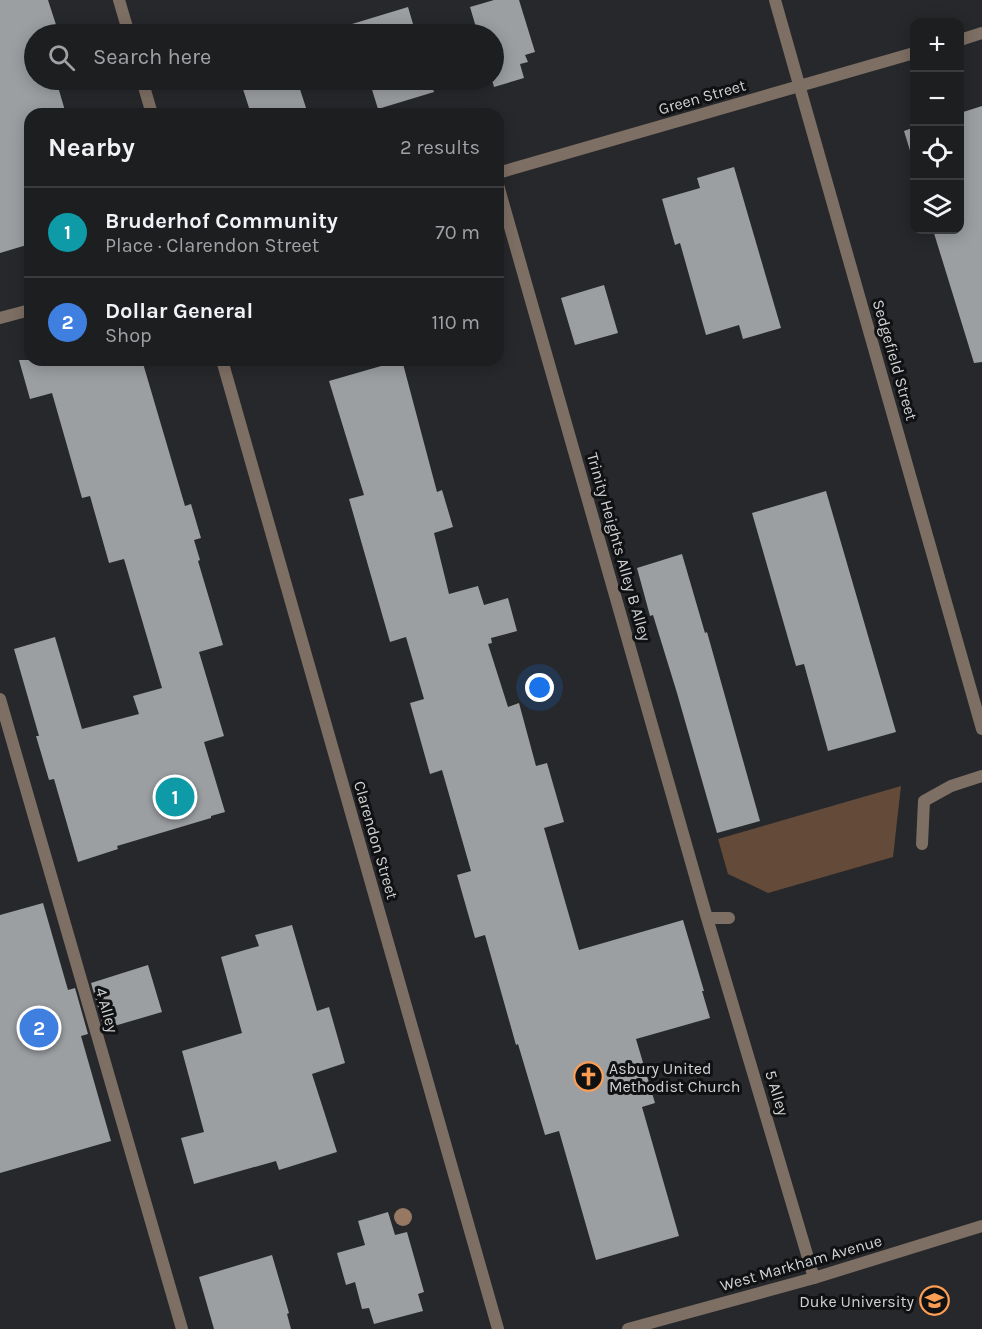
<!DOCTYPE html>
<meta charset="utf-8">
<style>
body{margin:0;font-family:Karla,sans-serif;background:#292b2d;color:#f1f3f6}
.controls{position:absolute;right:18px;top:18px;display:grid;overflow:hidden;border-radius:12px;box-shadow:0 3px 15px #0003}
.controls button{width:54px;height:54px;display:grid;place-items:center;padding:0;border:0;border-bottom:2px solid #3a3c3e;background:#1c1e20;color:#f1f3f6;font:30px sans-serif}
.you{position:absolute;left:540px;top:688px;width:21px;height:21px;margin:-15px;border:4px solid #fff;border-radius:50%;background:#1a73e8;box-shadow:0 0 0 9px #1a73e833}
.badge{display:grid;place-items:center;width:39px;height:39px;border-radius:50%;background:#fc9d54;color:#fff;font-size:20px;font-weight:700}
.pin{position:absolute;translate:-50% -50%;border:3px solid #fff;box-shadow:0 2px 6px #0006}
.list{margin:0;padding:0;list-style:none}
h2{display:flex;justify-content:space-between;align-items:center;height:78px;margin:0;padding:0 24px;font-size:26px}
h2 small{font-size:20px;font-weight:400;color:#a0a2a5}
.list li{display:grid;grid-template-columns:39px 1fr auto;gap:18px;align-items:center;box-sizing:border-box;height:90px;padding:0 24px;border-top:2px solid #3a3c3e}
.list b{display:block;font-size:22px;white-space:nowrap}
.list p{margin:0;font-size:20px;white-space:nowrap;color:#a0a2a5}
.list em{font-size:20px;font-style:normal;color:#a0a2a5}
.icon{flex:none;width:33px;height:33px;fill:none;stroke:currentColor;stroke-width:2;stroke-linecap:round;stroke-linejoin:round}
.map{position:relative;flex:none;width:982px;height:1329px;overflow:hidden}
.search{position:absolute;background:#1c1e20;box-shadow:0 3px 15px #0003;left:24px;top:24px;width:480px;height:66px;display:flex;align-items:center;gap:15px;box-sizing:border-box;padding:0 21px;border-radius:33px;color:#a0a2a5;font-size:22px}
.panel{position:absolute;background:#1c1e20;box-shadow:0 3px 15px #0003;left:24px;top:108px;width:480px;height:258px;border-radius:18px}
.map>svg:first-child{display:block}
.green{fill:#644a38}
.building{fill:#9c9fa2}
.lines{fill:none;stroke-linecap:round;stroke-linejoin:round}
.service{stroke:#7e6f64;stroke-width:12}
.minor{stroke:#7e6f64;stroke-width:12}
.tertiary{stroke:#7e6f64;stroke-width:12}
.tree{fill:#967863}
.labels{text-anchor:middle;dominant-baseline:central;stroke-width:6;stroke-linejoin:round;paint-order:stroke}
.street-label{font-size:16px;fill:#d1d2d4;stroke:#101112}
.poi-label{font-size:16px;fill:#d1d2d4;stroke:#101112;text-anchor:start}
</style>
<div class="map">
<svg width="982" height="1329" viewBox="0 0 982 1329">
<rect width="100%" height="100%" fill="#26282b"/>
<path class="green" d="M 901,786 L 893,857 L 768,893 L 728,874 L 718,839 Z"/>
<path class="building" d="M 0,0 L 48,0 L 59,34 L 34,34 L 34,80 L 56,80 L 66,114 L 30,114 L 30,244 L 0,253 Z
M 494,0 L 519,0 L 535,52 L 525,55 L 528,62 L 520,64 L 524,78 L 494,87 L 492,80 L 494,80 L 494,34 L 478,34 L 470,7 Z
M 408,7 L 416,34 L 355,34 L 352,24 Z
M 240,80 L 297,80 L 308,114 L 251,114 Z
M 369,80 L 430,80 L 434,92 L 378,109 Z
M 982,106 L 982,362 L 974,363 L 933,230 L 960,230 L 960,113 Z
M 915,127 L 915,167 L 904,131 Z
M 734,167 L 781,328 L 743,339 L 739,325 L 706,335 L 680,243 L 675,245 L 662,199 L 700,188 L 697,178 Z
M 604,285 L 618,333 L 575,345 L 561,298 Z
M 19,360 L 142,360 L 185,506 L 191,504 L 201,538 L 194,540 L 200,560 L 198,561 L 223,645 L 199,652 L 224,736 L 204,742 L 225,812 L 211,816 L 211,818 L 117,846 L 118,849 L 78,862 L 54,779 L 49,780 L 36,736 L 39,736 L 14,649 L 55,637 L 82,729 L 139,714 L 133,696 L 162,688 L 124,559 L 109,563 L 90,496 L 82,498 L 52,393 L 30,399 Z
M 402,360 L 437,492 L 442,490 L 453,527 L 434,533 L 449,594 L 478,586 L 484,605 L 508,598 L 517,631 L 491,638 L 492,643 L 488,644 L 508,707 L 519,703 L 536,766 L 547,763 L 564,822 L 544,828 L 579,950 L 683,920 L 704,991 L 702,991 L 710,1018 L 636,1039 L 655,1103 L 642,1107 L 679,1236 L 596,1260 L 559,1131 L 545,1135 L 518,1044 L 516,1045 L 485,935 L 475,938 L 457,875 L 471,871 L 442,770 L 430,774 L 410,703 L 424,699 L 406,637 L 390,642 L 349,499 L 364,495 L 329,381 Z
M 826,491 L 896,732 L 828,751 L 804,664 L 796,666 L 752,513 Z
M 682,554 L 705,633 L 707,632 L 760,821 L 717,833 L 677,693 L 653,615 L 650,616 L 637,568 Z
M 43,903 L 68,990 L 75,988 L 88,1034 L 81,1036 L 111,1141 L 0,1173 L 0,915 Z
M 292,925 L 317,1011 L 329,1007 L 345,1063 L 312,1074 L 337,1152 L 279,1170 L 276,1161 L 194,1184 L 181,1138 L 204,1132 L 182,1051 L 242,1033 L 221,957 L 259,946 L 255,935 Z
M 148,965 L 162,1012 L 104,1029 L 91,983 Z
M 388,1212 L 395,1235 L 407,1232 L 424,1292 L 418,1294 L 423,1311 L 374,1324 L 369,1308 L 362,1309 L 355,1282 L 346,1285 L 337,1253 L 365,1245 L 358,1221 Z
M 272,1255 L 289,1313 L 287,1314 L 291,1329 L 214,1329 L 199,1277 Z"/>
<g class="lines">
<path class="service" d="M 498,185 L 707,918 L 814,1278
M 0,699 L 182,1329
M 922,844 L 924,801 L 951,786 L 982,776
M 707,918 L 729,918"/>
<path class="minor" d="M 119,0 L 129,34
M 775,0 L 982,729
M 960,40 L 982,33
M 142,80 L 152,114
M 498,173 L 914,53
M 0,318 L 30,310
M 222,360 L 498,1329"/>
<path class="tertiary" d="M 628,1329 L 814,1278 L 982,1226"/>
</g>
<circle class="tree" cx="403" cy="1217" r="9"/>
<defs>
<symbol id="church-ring" viewBox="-11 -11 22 22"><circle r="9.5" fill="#101112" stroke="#fc9d54" stroke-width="1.5"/><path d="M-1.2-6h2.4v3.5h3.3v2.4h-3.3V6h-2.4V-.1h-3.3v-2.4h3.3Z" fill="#fc9d54"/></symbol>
<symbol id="university-ring" viewBox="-11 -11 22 22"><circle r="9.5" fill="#101112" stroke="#fc9d54" stroke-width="1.5"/><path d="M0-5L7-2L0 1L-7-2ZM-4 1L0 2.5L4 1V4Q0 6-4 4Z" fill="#fc9d54"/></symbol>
</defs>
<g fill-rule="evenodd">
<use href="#church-ring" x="572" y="1060" width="33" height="33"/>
<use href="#university-ring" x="918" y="1284" width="33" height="33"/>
</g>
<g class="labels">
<g class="street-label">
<text transform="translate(702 97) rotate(-16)">Green Street</text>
<text transform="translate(895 360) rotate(74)">Sedgefield Street</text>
<text transform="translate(619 547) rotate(74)">Trinity Heights Alley B Alley</text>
<text transform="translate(376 840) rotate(74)">Clarendon Street</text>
<text transform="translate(107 1010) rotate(74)">4 Alley</text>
<text transform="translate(777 1093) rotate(73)">5 Alley</text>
<text transform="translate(801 1263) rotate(-16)">West Markham Avenue</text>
</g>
<g class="poi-label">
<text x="609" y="1068">Asbury United<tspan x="609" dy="18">Methodist Church</tspan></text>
<text x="914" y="1301" text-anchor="end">Duke University</text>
</g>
</g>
</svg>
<div class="controls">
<button>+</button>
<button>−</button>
<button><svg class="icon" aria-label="locate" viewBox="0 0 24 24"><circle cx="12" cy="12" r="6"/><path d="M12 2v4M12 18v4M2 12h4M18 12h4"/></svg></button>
<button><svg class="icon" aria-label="layers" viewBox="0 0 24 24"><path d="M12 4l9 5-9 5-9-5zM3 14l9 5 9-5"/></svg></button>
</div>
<div class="you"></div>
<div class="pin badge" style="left:175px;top:797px;background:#0f9aa8">1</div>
<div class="pin badge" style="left:39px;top:1028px;background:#3f7fe0">2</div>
<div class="search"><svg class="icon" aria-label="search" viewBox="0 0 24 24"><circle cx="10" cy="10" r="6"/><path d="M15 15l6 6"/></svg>Search here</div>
<section class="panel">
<h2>Nearby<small>2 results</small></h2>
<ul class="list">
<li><span class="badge" style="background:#0f9aa8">1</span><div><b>Bruderhof Community</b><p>Place · Clarendon Street</p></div><em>70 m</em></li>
<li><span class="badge" style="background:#3f7fe0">2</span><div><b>Dollar General</b><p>Shop</p></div><em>110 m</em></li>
</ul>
</section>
</div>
